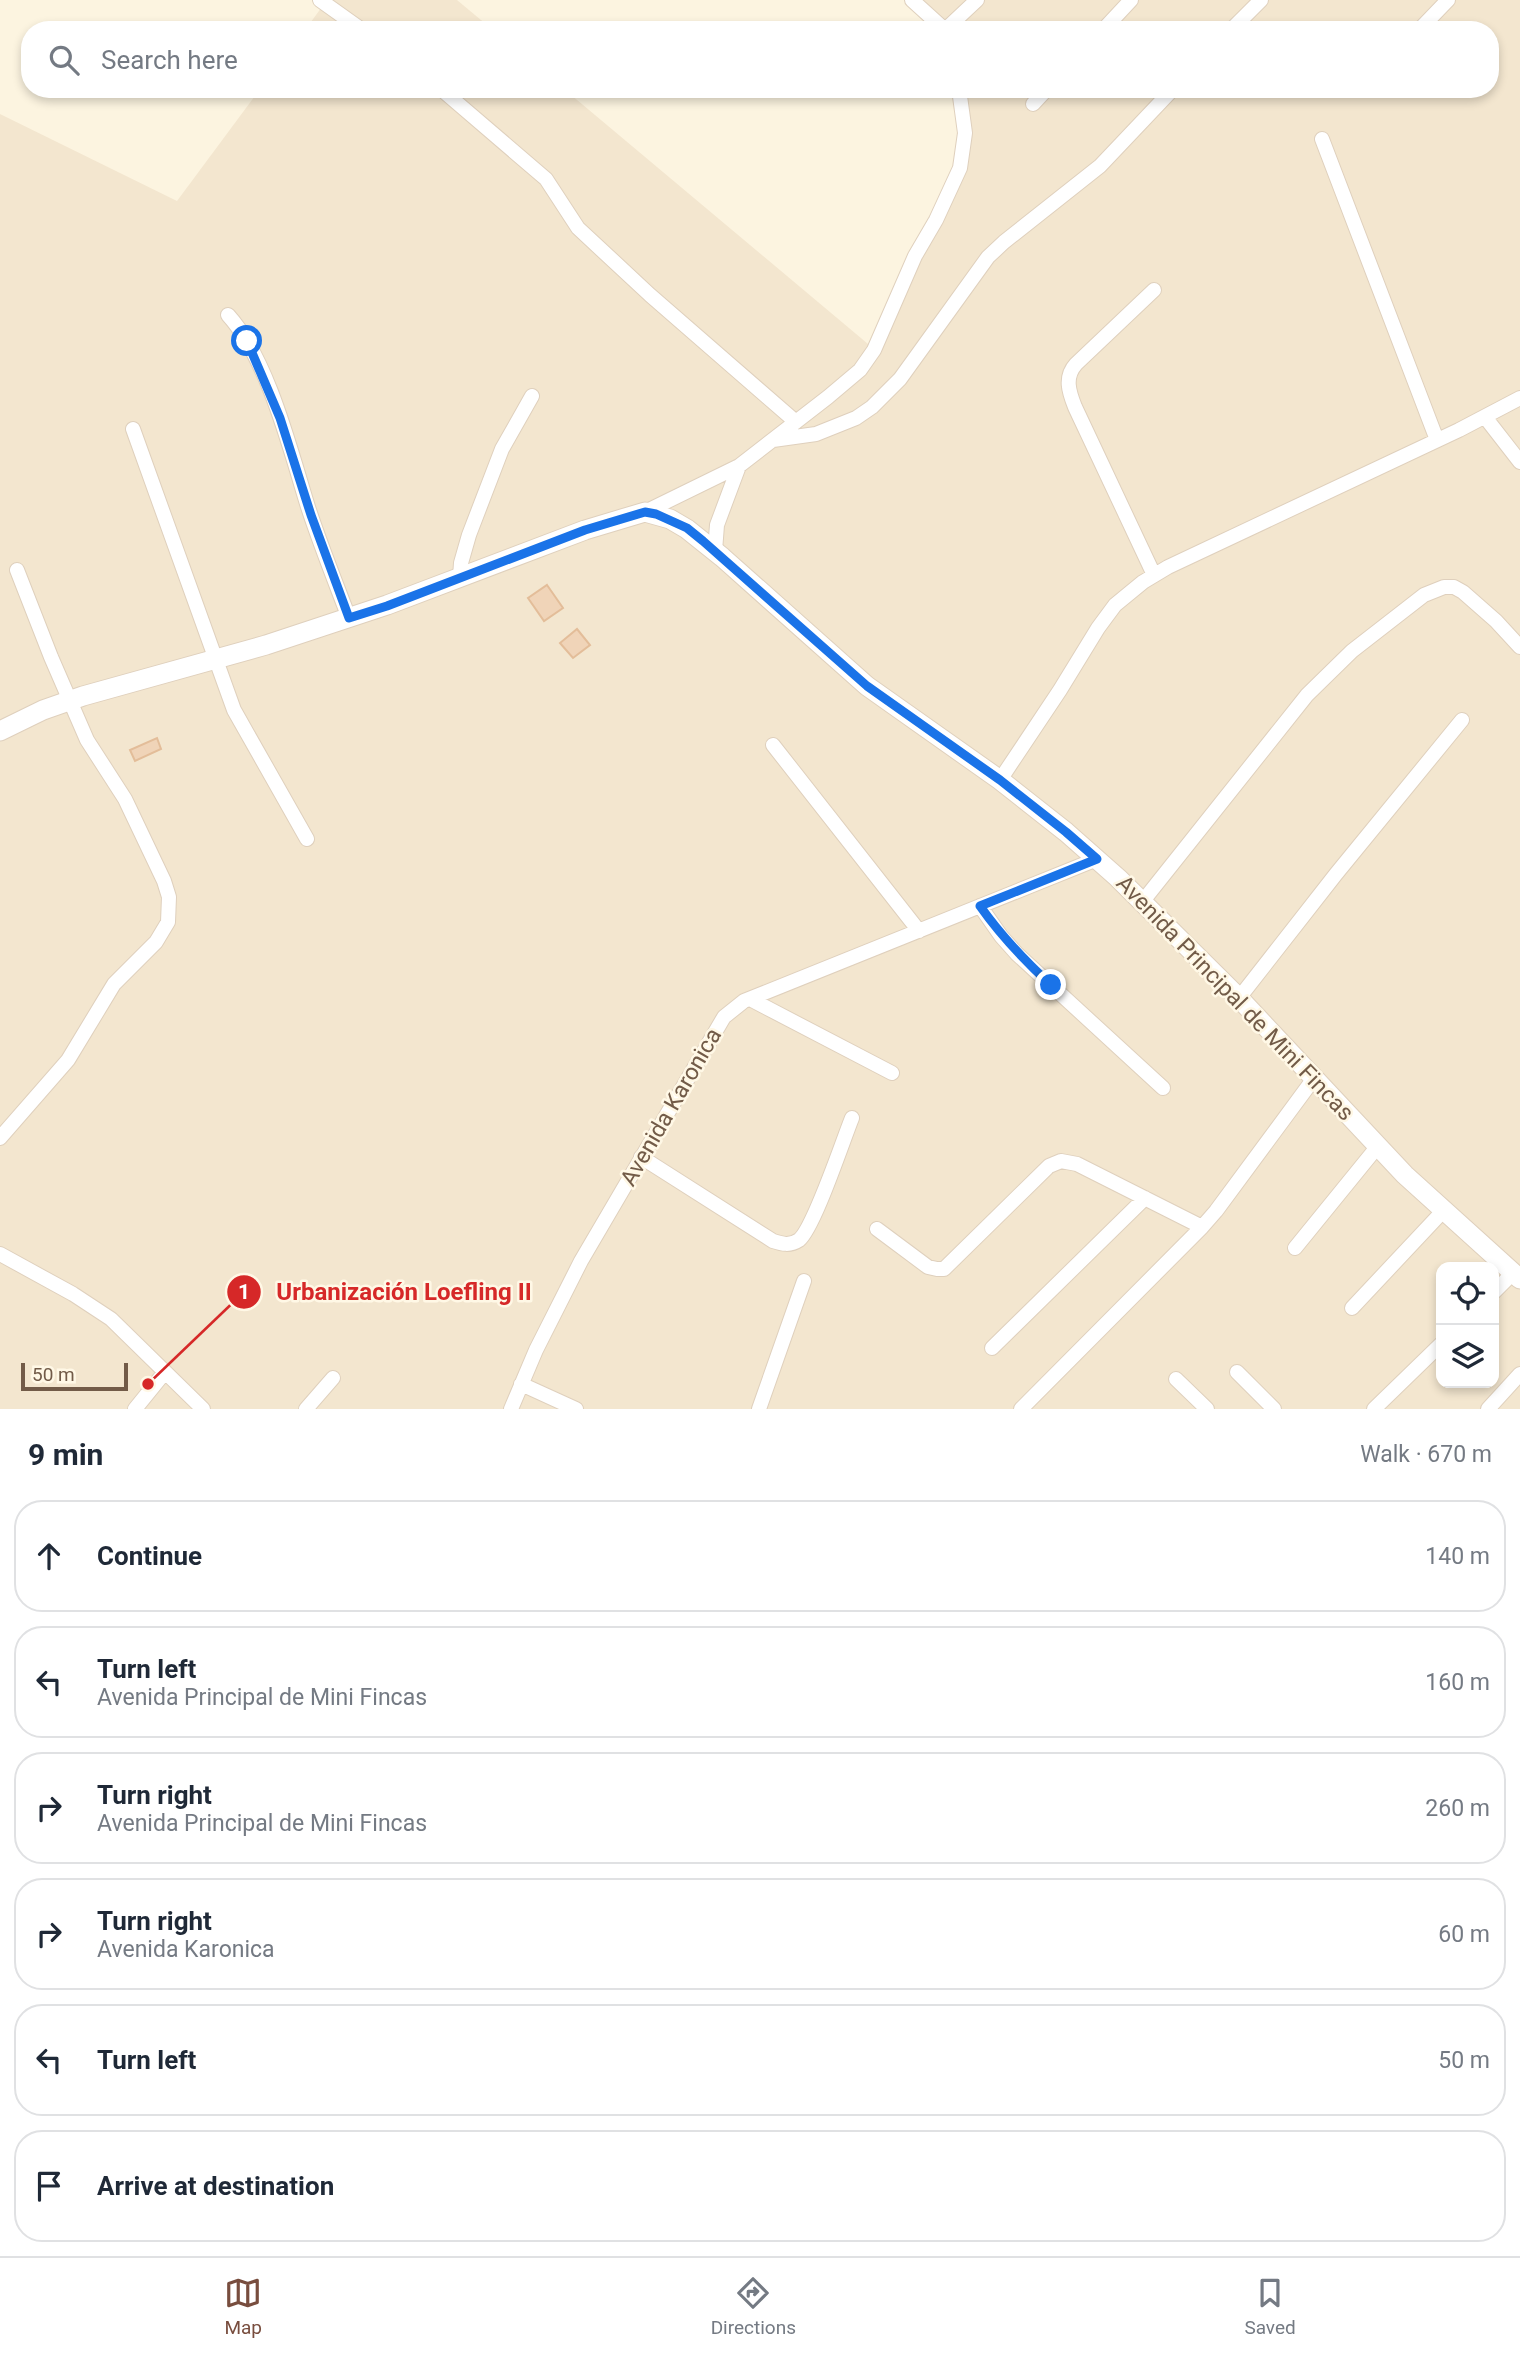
<!DOCTYPE html>
<meta charset="utf-8">
<style>
body{margin:0;font-family:Roboto,sans-serif;background:#f2f2f3;color:#1f2937}
.controls{position:absolute;right:21px;bottom:21px;display:grid;overflow:hidden;border-radius:14px;box-shadow:0 4px 10px #0003}
.controls button{width:63px;height:63px;display:grid;place-items:center;padding:0;border:0;border-bottom:2px solid #e0e1e3;background:#fff;color:#1f2937;font:35px sans-serif}
.scale{position:absolute;left:21px;bottom:18px;width:107px;box-sizing:border-box;padding-left:7px;border:4px solid #725b48;border-top:0;font-size:19px;line-height:24px;white-space:nowrap;color:#725b48;-webkit-text-stroke:5px #fff8e6;paint-order:stroke}
.stop{position:absolute;width:21px;height:21px;margin:-16px;border:5px solid #1a73e8;border-radius:50%;background:#fff}
.stop.end{background:#1a73e8;border-color:#fff;box-shadow:0 2px 7px #0008}
.list{margin:0;padding:0;list-style:none}
h2{display:flex;justify-content:space-between;align-items:center;height:91px;margin:0;padding:0 28px;font-size:30px}
h2 small{font-size:23px;font-weight:400;color:#747a83}
.list li{display:grid;grid-template-columns:46px 1fr auto;gap:21px;align-items:center;box-sizing:border-box;height:112px;margin:0 14px 14px;padding:0 14px;border:2px solid #e0e1e3;border-radius:28px}
.list b{display:block;font-size:26px;white-space:nowrap}
.list p{margin:0;font-size:23px;white-space:nowrap;color:#747a83}
.list em{font-size:23px;font-style:normal;color:#747a83}
.icon{flex:none;width:38px;height:38px;fill:none;stroke:currentColor;stroke-width:2;stroke-linecap:round;stroke-linejoin:round}
.map{position:relative;flex:none;width:1520px;height:1409px;overflow:hidden}
.search{position:absolute;background:#fff;box-shadow:0 4px 10px #0003;left:21px;right:21px;top:21px;height:77px;display:flex;align-items:center;gap:18px;box-sizing:border-box;padding:0 24px;border-radius:28px;color:#747a83;font-size:26px}
.sheet{height:847px;background:#fff}
nav{display:flex;justify-content:space-around;align-items:center;box-sizing:border-box;height:98px;border-top:2px solid #e0e1e3;background:#fff;font-size:19px;color:#747a83}
nav a{display:grid;justify-items:center;gap:4px}
nav .on{color:#784d3e}
.map>svg:first-child{display:block}
.residential{fill:#f3e6cf;fill-rule:evenodd}
.building{fill:#f0d4b8;stroke:#e3bd99;stroke-width:2}
.lines{fill:none;stroke-linecap:round;stroke-linejoin:round}
.minor-casing{stroke:#dfd0bd;stroke-width:16}
.tertiary-casing{stroke:#dfd0bd;stroke-width:21}
.minor{stroke:#fff;stroke-width:14}
.tertiary{stroke:#fff;stroke-width:19}
.route{stroke:#1a73e8;stroke-width:9}
.labels{text-anchor:middle;dominant-baseline:central;stroke-width:5;stroke-linejoin:round;paint-order:stroke}
.street-label{font-size:23px;fill:#725b48;stroke:#fff8e6}
.leader{fill:none;stroke:#d62828;stroke-width:2.5}
.callout-dot{fill:#d62828;stroke:#fff8e6;stroke-width:2.5}
.mark-label{font-size:21px;text-anchor:middle;font-weight:bold;fill:#fff}
.callout-label{font-size:24px;text-anchor:middle;font-weight:bold;fill:#d62828;stroke:#fff8e6;stroke-width:5;stroke-linejoin:round;paint-order:stroke}
</style>
<div class="map">
<svg width="1520" height="1409" viewBox="0 0 1520 1409">
<rect width="100%" height="100%" fill="#fcf4e0"/>
<path class="residential" d="M 327,0 L 457,0 L 493,30 L 305,30 Z
M 912,0 L 1520,0 L 1520,1409 L 0,1409 L 0,114 L 177,201 L 260,89 L 564,89 L 874,349 L 960,168 L 959,89 L 1490,89 L 1490,30 L 945,30 ZM 1441,1267 L 1494,1267 L 1494,1383 L 1441,1383 Z"/>
<path class="building" d="M 547,585 L 563,608 L 544,621 L 528,598 Z
M 577,629 L 590,645 L 573,658 L 560,643 Z
M 157,738 L 161,749 L 135,761 L 130,750 Z"/>
<g class="lines">
<defs>
<path id="minor" d="M 320,0 L 362,30
M 912,0 L 945,30
M 945,30 L 977,0
M 1103,30 L 1131,0
M 1231,30 L 1261,0
M 1419,30 L 1448,0
M 441,89 L 546,179 L 578,228 L 650,295 L 796,422
M 1033,104 L 1047,89
M 1322,139 L 1437,440
M 1154,290 L 1076,364 C 1064,377 1069,392 1075,407 L 1154,575
M 228,315 C 268,359 290,449 308,507 C 320,544 335,581 349,618
M 1485,417 L 1520,462
M 133,429 L 234,710 L 307,839
M 773,440 L 816,434 L 856,418 L 872,407 L 900,379 L 988,257 L 1004,242 L 1100,166 L 1173,89
M 645,512 L 739,466 L 828,397 L 860,370 L 874,350 L 915,256 L 936,220 L 960,168 L 965,133 L 959,89
M 715,551 L 717,525 L 739,466
M 460,577 L 461,563 L 469,535 L 502,449 L 532,396
M 773,745 L 919,931
M 1000,780 L 1060,690 L 1098,628 L 1115,605 L 1143,582 L 1168,567 L 1459,430 L 1520,398
M 1143,901 L 1307,695 L 1352,651 L 1424,595 L 1444,587 L 1454,587 L 1463,592 L 1496,621 L 1520,647
M 980,906 L 1001,936 L 1017,954 L 1163,1088
M 1239,998 L 1336,874 L 1462,720
M 750,999 L 892,1073
M 0,1138 L 68,1060 L 114,984 L 156,942 L 168,922 L 169,897 L 164,881 L 125,799 L 87,740 L 51,657 L 17,570
M 641,1157 L 773,1241 C 782,1244 790,1246 799,1240 C 814,1228 843,1140 852,1118
M 877,1229 L 928,1267 L 937,1269 L 944,1269 L 1049,1166 L 1061,1161 L 1077,1164 L 1202,1227
M 1295,1248 L 1378,1146
M 0,1254 L 73,1294 L 111,1319 L 203,1409
M 1494,1292 L 1513,1273
M 1352,1308 L 1444,1210
M 992,1348 L 1145,1198
M 1237,1372 L 1274,1409
M 1176,1379 L 1207,1409
M 521,1384 L 576,1409
M 135,1409 L 165,1372
M 306,1409 L 333,1378
M 511,1409 L 536,1350 L 581,1261 L 724,1017 L 744,1001 L 759,995 L 1097,859
M 759,1409 L 804,1281
M 1021,1409 L 1202,1227 L 1216,1211 L 1315,1077
M 1374,1409 L 1441,1344
M 1488,1409 L 1520,1374"/>
<path id="tertiary" d="M 0,731 L 43,710 L 83,696 L 266,645 L 387,605 L 585,530 L 645,512 L 670,519 L 687,529 L 722,557 L 867,686 L 1000,780 L 1066,832 L 1118,878 L 1239,998 L 1405,1175 L 1520,1279"/>
</defs>
<use href="#minor" class="minor-casing"/>
<use href="#tertiary" class="tertiary-casing"/>
<use href="#minor" class="minor"/>
<use href="#tertiary" class="tertiary"/>
</g>
<g class="lines">
<path class="route" d="M 247,341 L 280,418 L 311,515 L 349,618 L 387,606 L 585,530 L 645,512 L 656,514 L 687,528 L 703,541 L 867,686 L 1000,780 L 1066,832 L 1097,859 L 980,906 C 1001,936 1024,960 1051,985"/>
</g>
<g class="labels">
<g class="street-label">
<text transform="translate(1235 998) rotate(46)">Avenida Principal de Mini Fincas</text>
<text transform="translate(671 1107) rotate(-60)">Avenida Karonica</text>
</g>
</g>
<path class="leader" d="M148 1384L244 1292"/>
<g class="callout-dot">
<circle cx="148" cy="1384" r="7"/>
<circle cx="244" cy="1292" r="18"/>
</g>
<g class="mark-label">
<text x="244" y="1299">1</text>
</g>
<g class="callout-label">
<text x="404" y="1300">Urbanización Loefling II</text>
</g>
</svg>
<div class="controls">
<button><svg class="icon" aria-label="locate" viewBox="0 0 24 24"><circle cx="12" cy="12" r="6"/><path d="M12 2v4M12 18v4M2 12h4M18 12h4"/></svg></button>
<button><svg class="icon" aria-label="layers" viewBox="0 0 24 24"><path d="M12 4l9 5-9 5-9-5zM3 14l9 5 9-5"/></svg></button>
</div>
<div class="scale">50 m</div>
<div class="stop" style="left:247px;top:341px"></div>
<div class="stop end" style="left:1051px;top:985px"></div>
<div class="search"><svg class="icon" aria-label="search" viewBox="0 0 24 24"><circle cx="10" cy="10" r="6"/><path d="M15 15l6 6"/></svg>Search here</div>
</div>
<section class="sheet">
<h2>9 min<small>Walk · 670 m</small></h2>
<ul class="list">
<li><svg class="icon" aria-label="ahead" viewBox="0 0 24 24"><path d="M12 20V5M6 11l6-6 6 6"/></svg><div><b>Continue</b></div><em>140 m</em></li>
<li><svg class="icon" aria-label="left" viewBox="0 0 24 24"><path d="M17 20v-9H6M10 6l-5 5 5 5"/></svg><div><b>Turn left</b><p>Avenida Principal de Mini Fincas</p></div><em>160 m</em></li>
<li><svg class="icon" aria-label="right" viewBox="0 0 24 24"><path d="M7 20v-9h11M14 6l5 5-5 5"/></svg><div><b>Turn right</b><p>Avenida Principal de Mini Fincas</p></div><em>260 m</em></li>
<li><svg class="icon" aria-label="right" viewBox="0 0 24 24"><path d="M7 20v-9h11M14 6l5 5-5 5"/></svg><div><b>Turn right</b><p>Avenida Karonica</p></div><em>60 m</em></li>
<li><svg class="icon" aria-label="left" viewBox="0 0 24 24"><path d="M17 20v-9H6M10 6l-5 5 5 5"/></svg><div><b>Turn left</b></div><em>50 m</em></li>
<li><svg class="icon" aria-label="arrive" viewBox="0 0 24 24"><path d="M6 21V4h12l-3 4 3 4H6"/></svg><div><b>Arrive at destination</b></div></li>
</ul>
</section>
<nav>
<a class="on"><svg class="icon" aria-label="map" viewBox="0 0 24 24"><path d="M3 6l6-2 6 2 6-2v14l-6 2-6-2-6 2zM9 4v14M15 6v14"/></svg>Map</a>
<a><svg class="icon" aria-label="directions" viewBox="0 0 24 24"><path d="M12 3l9 9-9 9-9-9zM9 14v-3h6M13 9l2 2-2 2"/></svg>Directions</a>
<a><svg class="icon" aria-label="saved" viewBox="0 0 24 24"><path d="M7 4h10v16l-5-4-5 4z"/></svg>Saved</a>
</nav>
